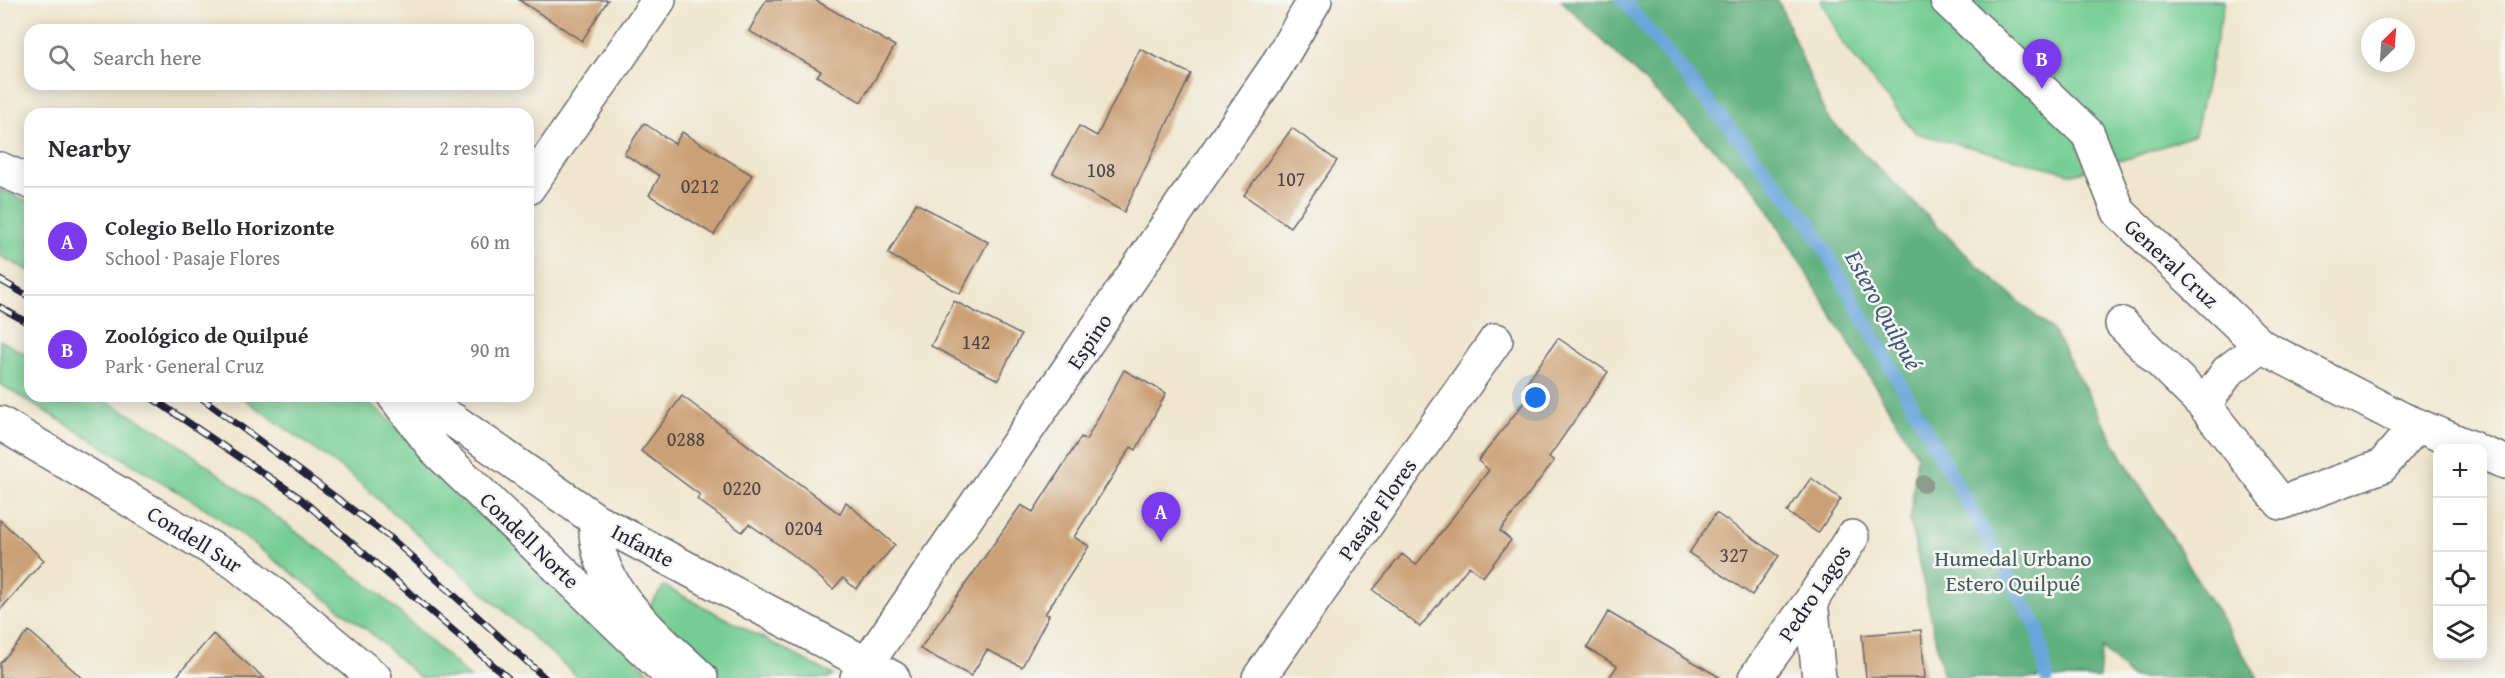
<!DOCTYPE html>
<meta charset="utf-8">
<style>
body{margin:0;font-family:"Gentium Book Plus",serif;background:#f2f2f3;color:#2b2b33}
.controls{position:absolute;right:18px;bottom:18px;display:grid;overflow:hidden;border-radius:12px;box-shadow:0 3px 15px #0003}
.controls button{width:54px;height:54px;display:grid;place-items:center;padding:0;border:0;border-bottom:2px solid #e1e1e2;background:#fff;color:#2b2b33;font:30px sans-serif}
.compass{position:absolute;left:2361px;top:18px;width:54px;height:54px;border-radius:50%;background:#fff;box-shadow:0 3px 15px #0003;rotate:25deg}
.you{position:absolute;left:1536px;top:398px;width:21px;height:21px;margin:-15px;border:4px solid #fff;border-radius:50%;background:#1a73e8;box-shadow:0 0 0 9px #1a73e833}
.badge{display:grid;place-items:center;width:39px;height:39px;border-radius:50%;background:#7c3aed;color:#fff;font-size:20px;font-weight:700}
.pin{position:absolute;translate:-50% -50px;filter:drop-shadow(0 2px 3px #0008)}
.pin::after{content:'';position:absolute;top:32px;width:21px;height:18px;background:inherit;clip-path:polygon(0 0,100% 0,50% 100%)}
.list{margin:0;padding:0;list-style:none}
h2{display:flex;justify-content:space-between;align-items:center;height:78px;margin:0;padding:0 24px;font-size:26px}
h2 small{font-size:20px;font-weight:400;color:#7c7c81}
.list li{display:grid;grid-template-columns:39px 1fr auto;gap:18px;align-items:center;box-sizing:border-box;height:108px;padding:0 24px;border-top:2px solid #e1e1e2}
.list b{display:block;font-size:22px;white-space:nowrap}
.list p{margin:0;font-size:20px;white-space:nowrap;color:#7c7c81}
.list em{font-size:20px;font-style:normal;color:#7c7c81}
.icon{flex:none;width:33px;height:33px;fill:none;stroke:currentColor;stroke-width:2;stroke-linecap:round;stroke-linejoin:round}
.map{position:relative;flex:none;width:2505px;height:678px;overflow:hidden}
.search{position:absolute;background:#fff;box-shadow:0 3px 15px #0003;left:24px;top:24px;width:510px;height:66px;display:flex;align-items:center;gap:15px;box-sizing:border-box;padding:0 21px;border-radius:18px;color:#7c7c81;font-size:22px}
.panel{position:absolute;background:#fff;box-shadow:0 3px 15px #0003;left:24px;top:108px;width:510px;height:294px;border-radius:18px}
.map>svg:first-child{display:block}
.green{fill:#74cd93;stroke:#4b7867;stroke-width:1.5}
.forest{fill:#5fb07d;stroke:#40695c;stroke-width:1.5}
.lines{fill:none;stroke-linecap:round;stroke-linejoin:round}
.stream{stroke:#6ba6db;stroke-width:14}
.building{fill:#cba074}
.minor-casing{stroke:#6a676e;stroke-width:36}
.minor{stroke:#fff;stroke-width:33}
.rail-casing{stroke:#22223b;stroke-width:7}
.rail{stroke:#f6f6f2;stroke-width:4.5;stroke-dasharray:14;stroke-linecap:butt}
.tree{fill:#8e9b8e}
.labels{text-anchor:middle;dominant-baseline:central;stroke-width:5;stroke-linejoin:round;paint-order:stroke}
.number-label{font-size:20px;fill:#4c4249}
.street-label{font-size:22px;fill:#22223b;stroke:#f6f6f2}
.park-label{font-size:22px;fill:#3f5e5a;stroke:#f6f6f2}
.water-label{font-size:24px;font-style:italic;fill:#3f577b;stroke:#f6f6f2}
</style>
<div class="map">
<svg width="2505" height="678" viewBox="0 0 2505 678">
<rect width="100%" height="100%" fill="#f6f6f2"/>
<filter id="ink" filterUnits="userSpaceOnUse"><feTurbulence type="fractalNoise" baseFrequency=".0167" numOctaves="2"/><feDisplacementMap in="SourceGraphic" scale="12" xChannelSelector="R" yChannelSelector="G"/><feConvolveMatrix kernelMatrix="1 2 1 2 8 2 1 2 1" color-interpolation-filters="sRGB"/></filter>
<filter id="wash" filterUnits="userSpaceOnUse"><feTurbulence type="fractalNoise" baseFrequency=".008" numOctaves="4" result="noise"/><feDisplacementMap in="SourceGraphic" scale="24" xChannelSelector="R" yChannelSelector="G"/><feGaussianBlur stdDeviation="1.35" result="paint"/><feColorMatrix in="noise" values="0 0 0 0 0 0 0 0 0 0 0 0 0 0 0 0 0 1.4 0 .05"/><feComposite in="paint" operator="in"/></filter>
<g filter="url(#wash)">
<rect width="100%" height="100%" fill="#efe6cd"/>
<path class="green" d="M 1821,0 L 2225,0 L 2195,135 L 2133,157 L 2073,174 L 1916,133 L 1843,44 Z
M 0,189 L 30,202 L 30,271 L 0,256 Z
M 0,340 L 30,357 L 30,396 L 97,396 L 166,435 L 376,591 L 471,678 L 420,678 L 371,633 L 210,511 L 0,384 Z
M 240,396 L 362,396 L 425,452 L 655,678 L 579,678 L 352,476 Z
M 664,586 L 833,675 L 830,678 L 722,678 L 649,607 Z"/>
<path class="forest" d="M 1561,0 L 1778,0 L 1826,116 L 1977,265 L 2054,332 L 2125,462 L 2258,678 L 2132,678 L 2102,648 L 2099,678 L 1944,678 L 1910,522 L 1917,455 L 1756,190 Z"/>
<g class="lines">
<path class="stream" d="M 1623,0 L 1811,225 L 2037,627 L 2047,678"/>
</g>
<g id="blocks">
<path class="building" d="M 519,0 L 608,0 L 582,41 Z
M 766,0 L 815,0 L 895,46 L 861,102 L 817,76 L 821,71 L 749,31 Z
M 1140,49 L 1191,74 L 1124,212 L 1053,173 L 1079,126 L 1097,136 Z
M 644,123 L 675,144 L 682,132 L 752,175 L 714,235 L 649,195 L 660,176 L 624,154 Z
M 1292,128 L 1337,161 L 1290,227 L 1244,195 Z
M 916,203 L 988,242 L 960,294 L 888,254 Z
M 954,301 L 1021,335 L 998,380 L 931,346 Z
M 1558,338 L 1608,372 L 1549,457 L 1554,461 L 1500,531 L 1511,540 L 1483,577 L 1469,566 L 1420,627 L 1373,590 L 1402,554 L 1416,565 L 1489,470 L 1478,461 L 1532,392 L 1524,387 Z
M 1124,370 L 1166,393 L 1136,450 L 1131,447 L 1074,537 L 1089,546 L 1045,614 L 1049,615 L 1022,667 L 987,650 L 971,676 L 920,649 L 1021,505 L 1033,512 L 1081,437 L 1086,440 Z
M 682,396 L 840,514 L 846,502 L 895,545 L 856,589 L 843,578 L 833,589 L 792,554 L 749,524 L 742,532 L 697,499 L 700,495 L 641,451 Z
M 1811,478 L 1841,499 L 1818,533 L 1787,512 Z
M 1716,513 L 1779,556 L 1752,595 L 1689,553 Z
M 0,520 L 44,560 L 0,610 Z
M 1608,612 L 1721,678 L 1609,678 L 1617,666 L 1587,648 Z
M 1921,630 L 1925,678 L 1866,678 L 1862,635 Z
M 29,631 L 82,678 L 0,678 L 0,663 Z
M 213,634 L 264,678 L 175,678 Z"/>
</g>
</g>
<g filter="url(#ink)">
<use href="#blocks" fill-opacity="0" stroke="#6a676e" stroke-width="1.5"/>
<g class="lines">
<defs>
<path id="minor" d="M 1947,0 L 2088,134 L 2119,212 L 2261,346
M 0,169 L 30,182
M 528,188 L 659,0
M 2122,324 L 2204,405 L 2281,503 L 2382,466 L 2417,425
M 394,396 L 435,449 L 673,678
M 403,396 L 453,420 L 596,520 L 893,678
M 2204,405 L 2228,371 L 2261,346 L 2402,419 L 2472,448
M 0,423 L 236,563 L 375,678
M 2482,453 L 2505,462
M 596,520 C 591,586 658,637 701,678
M 1811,601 L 1819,678
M 857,678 L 1275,68 L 1315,0
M 1259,678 L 1496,340
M 1755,678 L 1811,601 L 1852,537"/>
</defs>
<use href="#minor" class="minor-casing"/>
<use href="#minor" class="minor"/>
<defs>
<path id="rail" d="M 0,280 L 30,297
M 0,307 L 30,324
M 149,396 L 300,498 L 508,678
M 199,396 L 392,539 L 545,678"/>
</defs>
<use href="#rail" class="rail-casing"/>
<use href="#rail" class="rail"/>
</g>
<circle class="tree" cx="1924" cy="484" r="9"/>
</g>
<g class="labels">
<g class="number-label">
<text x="1101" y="169">108</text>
<text x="1291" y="178">107</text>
<text x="700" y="185">0212</text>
<text x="976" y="341">142</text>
<text x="686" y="438">0288</text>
<text x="742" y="487">0220</text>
<text x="804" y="527">0204</text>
<text x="1734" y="554">327</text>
</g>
<g class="street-label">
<text transform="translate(2172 263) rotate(43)">General Cruz</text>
<text transform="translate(1089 341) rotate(-56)">Espino</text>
<text transform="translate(1377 509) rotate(-55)">Pasaje Flores</text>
<text transform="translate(195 539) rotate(32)">Condell Sur</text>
<text transform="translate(530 540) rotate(44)">Condell Norte</text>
<text transform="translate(643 545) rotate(28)">Infante</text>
<text transform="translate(1814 593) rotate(-56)">Pedro Lagos</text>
</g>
<g class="park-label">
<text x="2013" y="558">Humedal Urbano<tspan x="2013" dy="25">Estero Quilpué</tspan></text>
</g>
<g class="water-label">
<text transform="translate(1884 310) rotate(61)">Estero Quilpué</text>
</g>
</g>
</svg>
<div class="controls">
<button>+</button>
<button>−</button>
<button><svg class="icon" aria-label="locate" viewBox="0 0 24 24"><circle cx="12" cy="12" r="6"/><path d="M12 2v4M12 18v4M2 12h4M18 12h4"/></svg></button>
<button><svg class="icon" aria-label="layers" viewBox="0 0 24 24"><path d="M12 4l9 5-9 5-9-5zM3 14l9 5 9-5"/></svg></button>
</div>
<svg class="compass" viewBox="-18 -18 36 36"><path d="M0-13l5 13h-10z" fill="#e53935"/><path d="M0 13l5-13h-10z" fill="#7c7c81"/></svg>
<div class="you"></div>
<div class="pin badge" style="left:1161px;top:542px">A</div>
<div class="pin badge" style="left:2042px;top:89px">B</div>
<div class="search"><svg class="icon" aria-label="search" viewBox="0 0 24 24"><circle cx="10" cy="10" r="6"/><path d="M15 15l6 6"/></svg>Search here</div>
<section class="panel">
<h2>Nearby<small>2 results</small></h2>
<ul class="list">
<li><span class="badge">A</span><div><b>Colegio Bello Horizonte</b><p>School · Pasaje Flores</p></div><em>60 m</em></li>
<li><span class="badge">B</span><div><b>Zoológico de Quilpué</b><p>Park · General Cruz</p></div><em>90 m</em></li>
</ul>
</section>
</div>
